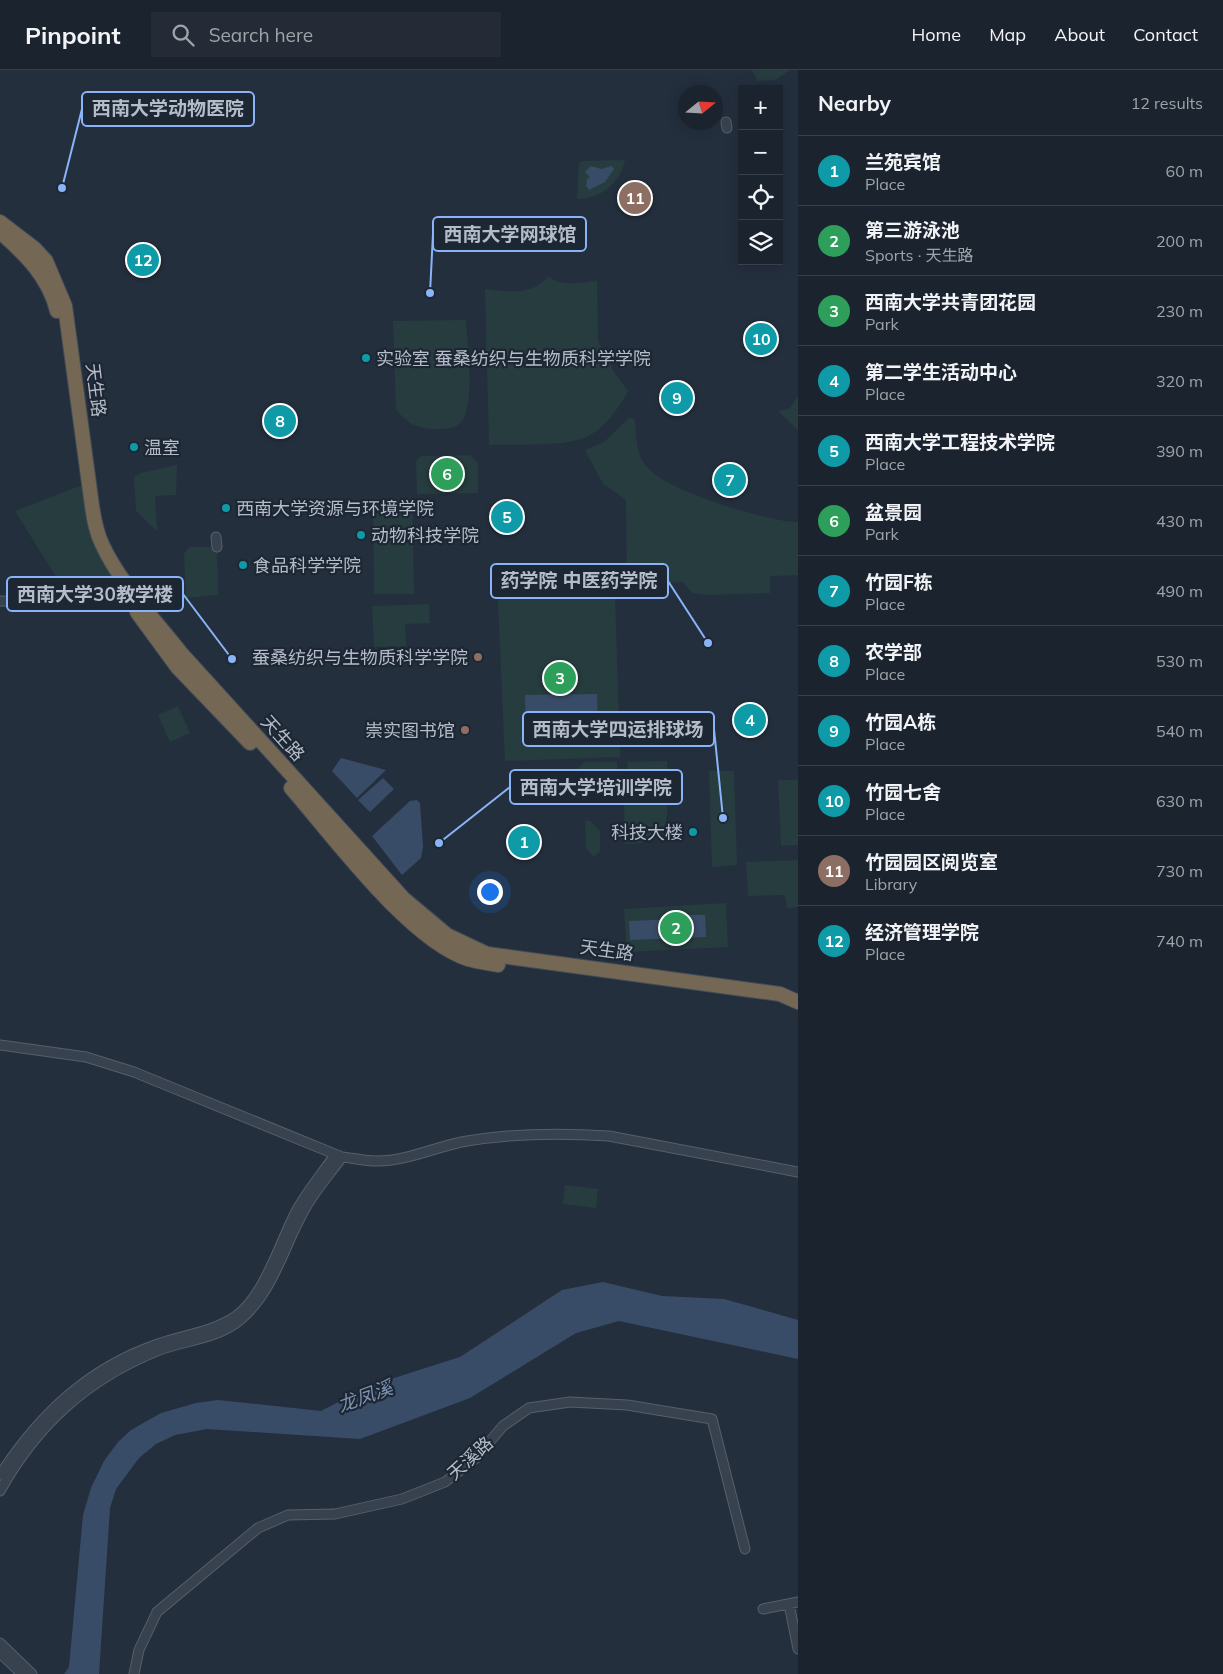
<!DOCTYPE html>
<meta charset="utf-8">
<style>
body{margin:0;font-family:Mulish,"Noto Sans SC",sans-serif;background:#242b36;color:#f1f3f6}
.controls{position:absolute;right:15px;top:15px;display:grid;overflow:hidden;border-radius:0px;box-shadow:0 2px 12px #0003}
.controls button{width:45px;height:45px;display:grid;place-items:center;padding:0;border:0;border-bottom:1px solid #39404a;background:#1b232e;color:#f1f3f6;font:25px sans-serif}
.compass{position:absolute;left:678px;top:15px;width:45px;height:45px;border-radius:50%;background:#1b232e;box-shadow:0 2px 12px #0003;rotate:72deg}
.you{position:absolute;left:489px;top:821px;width:18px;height:18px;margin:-12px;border:4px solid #fff;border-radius:50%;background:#1a73e8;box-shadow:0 0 0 8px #1a73e833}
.badge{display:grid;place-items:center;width:32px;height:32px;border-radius:50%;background:#b45309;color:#fff;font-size:16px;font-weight:700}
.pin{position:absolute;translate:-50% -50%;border:2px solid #fff;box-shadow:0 1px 5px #0006}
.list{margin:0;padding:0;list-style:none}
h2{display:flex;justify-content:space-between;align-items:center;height:65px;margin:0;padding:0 20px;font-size:21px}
h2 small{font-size:16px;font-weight:400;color:#a0a4aa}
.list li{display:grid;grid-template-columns:32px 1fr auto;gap:15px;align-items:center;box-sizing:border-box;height:70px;padding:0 20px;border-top:1px solid #39404a}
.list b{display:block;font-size:19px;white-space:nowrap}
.list p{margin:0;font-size:16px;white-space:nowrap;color:#a0a4aa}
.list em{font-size:16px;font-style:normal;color:#a0a4aa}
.icon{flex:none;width:28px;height:28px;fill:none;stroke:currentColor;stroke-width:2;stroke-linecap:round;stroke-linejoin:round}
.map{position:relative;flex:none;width:798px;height:1604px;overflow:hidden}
header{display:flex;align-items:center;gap:30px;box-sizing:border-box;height:70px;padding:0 25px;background:#1b232e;border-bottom:1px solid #39404a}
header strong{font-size:24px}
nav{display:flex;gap:28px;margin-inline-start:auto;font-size:18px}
.search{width:350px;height:45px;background:#242b36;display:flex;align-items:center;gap:12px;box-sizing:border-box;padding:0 18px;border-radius:0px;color:#a0a4aa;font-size:19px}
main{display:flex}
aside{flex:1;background:#1b232e}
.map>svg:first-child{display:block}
.green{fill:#263c3f}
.water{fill:#394c67}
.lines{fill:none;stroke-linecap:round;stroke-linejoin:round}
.minor-casing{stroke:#565f6c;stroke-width:11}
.highway-casing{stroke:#434c59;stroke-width:16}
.minor{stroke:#38414e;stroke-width:9}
.highway{stroke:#746855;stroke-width:14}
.culture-dot{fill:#0f9aa8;stroke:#1d2633;stroke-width:2}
.education-dot{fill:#8d6e63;stroke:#1d2633;stroke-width:2}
.labels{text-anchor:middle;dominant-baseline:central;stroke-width:4.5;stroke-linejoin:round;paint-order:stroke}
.poi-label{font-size:18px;fill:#b4bcc9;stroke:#1d2633;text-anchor:start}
.street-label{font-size:18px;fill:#b4bcc9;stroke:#1d2633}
.water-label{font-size:19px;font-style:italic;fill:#7c92b1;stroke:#1d2633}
.leader{fill:none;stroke:#8ab4f8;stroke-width:2}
.callout-dot{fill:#8ab4f8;stroke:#1d2633;stroke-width:2}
.callout{fill:#1d2633;stroke:#8ab4f8;stroke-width:2}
.callout-label{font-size:19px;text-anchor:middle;font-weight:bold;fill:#b4bcc9}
</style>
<header>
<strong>Pinpoint</strong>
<div class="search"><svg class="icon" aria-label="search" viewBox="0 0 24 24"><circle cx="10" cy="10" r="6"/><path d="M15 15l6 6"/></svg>Search here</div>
<nav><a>Home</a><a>Map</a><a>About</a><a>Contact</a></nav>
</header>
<main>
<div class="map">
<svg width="798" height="1604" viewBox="0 0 798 1604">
<rect width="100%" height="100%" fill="#242f3e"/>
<path class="green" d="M 752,0 L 790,0 L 775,10 L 758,11 Z
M 625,90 C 620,113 601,129 577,129 L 579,93 L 583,91 Z
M 549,206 C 559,218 583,212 597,211 L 598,271 L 614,302 L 628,321 C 618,339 606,358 586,367 C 566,377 513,374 489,375 L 485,219 C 510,222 531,226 549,206 Z
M 466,250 C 467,272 477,343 458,355 C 452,359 442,359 435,359 C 417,359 406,353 396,339 L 393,251 Z
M 798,326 L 798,360 L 778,341 L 789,339 Z
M 630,347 L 635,350 C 636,366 636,382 645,395 C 663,420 767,452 798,452 L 798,505 L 770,506 L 770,523 L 707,525 L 692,523 L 683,512 L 627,515 L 626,430 L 603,414 L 585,380 L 604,372 Z
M 470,385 L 478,393 L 478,423 L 417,424 L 416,391 L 421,386 Z
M 177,395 L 176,425 L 155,426 L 157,461 L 136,441 L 134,407 L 141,403 Z
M 82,415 C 88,466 99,483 126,525 L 71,531 L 15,441 Z
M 412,428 L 414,524 L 374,524 L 373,429 Z
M 189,477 L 217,477 L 218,525 L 186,528 L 184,484 Z
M 601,514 L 615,526 L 620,687 L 505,691 L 498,531 L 502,521 L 511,515 Z
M 429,534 L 430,553 L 405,554 L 406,576 L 374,577 L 372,536 Z
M 178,636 L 190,663 L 170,672 L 158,645 Z
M 667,691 L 668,724 L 628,725 L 627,692 Z
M 584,692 L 617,692 L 618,729 L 574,731 L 574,702 Z
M 709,701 L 734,701 L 737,795 L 712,797 Z
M 778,710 L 798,710 L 798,775 L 781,776 Z
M 667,733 C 669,766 655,773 625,774 L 624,735 Z
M 585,751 L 590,751 L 600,761 L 600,781 L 594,787 L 586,778 Z
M 798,790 L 798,837 L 787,838 L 785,825 L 748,826 L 746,792 Z
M 726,833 L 728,877 L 627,882 L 624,839 Z
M 565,1115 L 598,1119 L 596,1138 L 563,1134 Z"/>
<path class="water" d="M 591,96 L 601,99 L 612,96 L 614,99 L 605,112 L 589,120 L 586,116 L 587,109 L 590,107 L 585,102 Z
M 597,624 L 598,666 L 526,668 L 525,625 Z
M 341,688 L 386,700 L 357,728 L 332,701 Z
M 383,708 L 394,719 L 370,742 L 358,730 Z
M 417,730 L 420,733 L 423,777 L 421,788 L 402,805 L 372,766 L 410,731 Z
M 680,845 L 705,845 L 706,867 L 681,868 Z
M 677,849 L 678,868 L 630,870 L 629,851 Z
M 603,1212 L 662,1226 L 724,1229 L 798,1250 L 798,1289 L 619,1251 L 576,1263 L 470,1328 L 360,1369 L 207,1359 L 175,1365 L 156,1374 L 139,1388 L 116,1419 L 110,1438 L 99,1604 L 64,1604 L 69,1597 L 83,1445 L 91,1418 L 104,1391 L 118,1372 L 131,1360 L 161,1343 L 196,1333 L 218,1330 L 321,1341 L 369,1316 L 460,1287 L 562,1220 Z"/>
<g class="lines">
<defs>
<path id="minor" d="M 726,52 L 727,58
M 216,467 L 217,477
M 0,531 L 60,532 L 126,525
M 0,975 L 86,987 L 134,1002 L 342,1087 C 353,1088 365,1091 377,1091 C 408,1091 437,1076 467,1071 C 514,1063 561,1063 609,1066 L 798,1102
M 0,1405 C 39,1345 88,1298 158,1274 C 183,1265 213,1262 236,1246 C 266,1224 280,1170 298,1138 C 309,1119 323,1102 335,1085
M 0,1421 C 37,1355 86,1310 157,1281 C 185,1270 218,1269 241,1249 C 274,1221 284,1175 305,1139 C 315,1120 330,1104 342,1087
M 789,1534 L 798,1579
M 763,1539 L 798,1532
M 0,1573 L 32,1604
M 0,1583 L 22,1604
M 134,1604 L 139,1580 L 157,1542 L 258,1458 L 288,1445 L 335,1444 L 402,1429 L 445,1412 L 475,1389 L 503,1356 L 529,1338 L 570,1332 L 627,1335 L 712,1349 L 745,1479"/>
<path id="highway" d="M 0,152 L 34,178 L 46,191 L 65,236 L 92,436 C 94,449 96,462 102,474 C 119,512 155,550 181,583 L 404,829 L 447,865 L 487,884 L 780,924 L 798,932
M 0,162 C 25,184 49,207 57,241
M 137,542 L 178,598 L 250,673
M 291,718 C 333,766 409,870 468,889 C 478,892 488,893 498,895"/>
</defs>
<use href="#minor" class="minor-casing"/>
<use href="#highway" class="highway-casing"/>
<use href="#minor" class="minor"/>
<use href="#highway" class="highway"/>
</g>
<g class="culture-dot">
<circle cx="366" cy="288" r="5"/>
<circle cx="134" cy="377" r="5"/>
<circle cx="226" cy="438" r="5"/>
<circle cx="361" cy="465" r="5"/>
<circle cx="243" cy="495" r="5"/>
<circle cx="693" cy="762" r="5"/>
</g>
<g class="education-dot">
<circle cx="478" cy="587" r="5"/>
<circle cx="465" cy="660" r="5"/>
</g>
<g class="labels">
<g class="poi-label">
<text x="376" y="288">实验室 蚕桑纺织与生物质科学学院</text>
<text x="144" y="377">温室</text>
<text x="236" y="438">西南大学资源与环境学院</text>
<text x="371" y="465">动物科技学院</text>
<text x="253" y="495">食品科学学院</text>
<text x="468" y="587" text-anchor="end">蚕桑纺织与生物质科学学院</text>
<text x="455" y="660" text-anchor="end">崇实图书馆</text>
<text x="683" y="762" text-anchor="end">科技大楼</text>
</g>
<g class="street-label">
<text transform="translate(96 320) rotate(83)">天生路</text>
<text transform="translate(283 668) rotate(48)">天生路</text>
<text transform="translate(607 880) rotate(8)">天生路</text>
<text transform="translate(470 1388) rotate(-42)">天溪路</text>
</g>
<g class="water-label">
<text transform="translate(365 1326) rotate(-20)">龙凤溪</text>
</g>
</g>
<path class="leader" d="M62 118L82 39M430 223L433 164M708 573L668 511M232 589L183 524M723 748L714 659M439 773L510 717"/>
<g class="callout-dot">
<circle cx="62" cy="118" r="5"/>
<circle cx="430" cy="223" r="5"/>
<circle cx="708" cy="573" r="5"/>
<circle cx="232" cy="589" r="5"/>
<circle cx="723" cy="748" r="5"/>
<circle cx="439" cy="773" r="5"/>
</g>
<g class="callout">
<rect x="82" y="22" width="172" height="34" rx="5"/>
<rect x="433" y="147" width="153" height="34" rx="5"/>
<rect x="491" y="494" width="177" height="34" rx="5"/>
<rect x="7" y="507" width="176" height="34" rx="5"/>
<rect x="523" y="642" width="191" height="34" rx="5"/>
<rect x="510" y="700" width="172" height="34" rx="5"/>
</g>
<g class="callout-label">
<text x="168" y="45">西南大学动物医院</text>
<text x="510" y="171">西南大学网球馆</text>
<text x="579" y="517">药学院 中医药学院</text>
<text x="95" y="531">西南大学30教学楼</text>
<text x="618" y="666">西南大学四运排球场</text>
<text x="596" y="724">西南大学培训学院</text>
</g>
</svg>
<div class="controls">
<button>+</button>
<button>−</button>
<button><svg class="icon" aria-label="locate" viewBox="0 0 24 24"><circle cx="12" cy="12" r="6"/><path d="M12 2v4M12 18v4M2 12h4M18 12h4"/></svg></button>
<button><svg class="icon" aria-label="layers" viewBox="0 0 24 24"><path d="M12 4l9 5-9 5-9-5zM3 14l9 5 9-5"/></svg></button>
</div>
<svg class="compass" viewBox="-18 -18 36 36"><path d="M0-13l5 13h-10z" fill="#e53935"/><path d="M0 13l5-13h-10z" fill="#a0a4aa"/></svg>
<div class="you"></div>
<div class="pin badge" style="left:524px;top:772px;background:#0f9aa8">1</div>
<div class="pin badge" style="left:676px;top:858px;background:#2e9e5b">2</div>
<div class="pin badge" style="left:560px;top:608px;background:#2e9e5b">3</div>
<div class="pin badge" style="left:750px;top:650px;background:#0f9aa8">4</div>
<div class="pin badge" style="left:507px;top:447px;background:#0f9aa8">5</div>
<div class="pin badge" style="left:447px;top:404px;background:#2e9e5b">6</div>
<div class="pin badge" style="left:730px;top:410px;background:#0f9aa8">7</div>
<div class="pin badge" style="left:280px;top:351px;background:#0f9aa8">8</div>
<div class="pin badge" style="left:677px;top:328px;background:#0f9aa8">9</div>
<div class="pin badge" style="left:761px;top:269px;background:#0f9aa8">10</div>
<div class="pin badge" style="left:635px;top:128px;background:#8d6e63">11</div>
<div class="pin badge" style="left:143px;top:190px;background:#0f9aa8">12</div>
</div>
<aside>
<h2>Nearby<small>12 results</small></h2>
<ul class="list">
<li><span class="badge" style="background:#0f9aa8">1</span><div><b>兰苑宾馆</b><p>Place</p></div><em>60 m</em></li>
<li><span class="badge" style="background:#2e9e5b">2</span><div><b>第三游泳池</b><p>Sports · 天生路</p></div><em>200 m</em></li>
<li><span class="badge" style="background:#2e9e5b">3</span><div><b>西南大学共青团花园</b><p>Park</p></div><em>230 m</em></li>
<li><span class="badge" style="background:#0f9aa8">4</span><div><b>第二学生活动中心</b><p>Place</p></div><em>320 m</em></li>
<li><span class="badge" style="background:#0f9aa8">5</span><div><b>西南大学工程技术学院</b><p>Place</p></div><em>390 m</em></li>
<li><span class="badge" style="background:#2e9e5b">6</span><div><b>盆景园</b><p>Park</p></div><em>430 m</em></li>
<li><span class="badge" style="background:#0f9aa8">7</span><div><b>竹园F栋</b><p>Place</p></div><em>490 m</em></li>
<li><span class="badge" style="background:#0f9aa8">8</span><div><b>农学部</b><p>Place</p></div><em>530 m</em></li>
<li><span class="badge" style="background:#0f9aa8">9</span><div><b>竹园A栋</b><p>Place</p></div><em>540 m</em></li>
<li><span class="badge" style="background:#0f9aa8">10</span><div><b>竹园七舍</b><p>Place</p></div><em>630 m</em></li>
<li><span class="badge" style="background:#8d6e63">11</span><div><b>竹园园区阅览室</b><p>Library</p></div><em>730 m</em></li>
<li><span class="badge" style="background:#0f9aa8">12</span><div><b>经济管理学院</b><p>Place</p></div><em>740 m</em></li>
</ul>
</aside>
</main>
